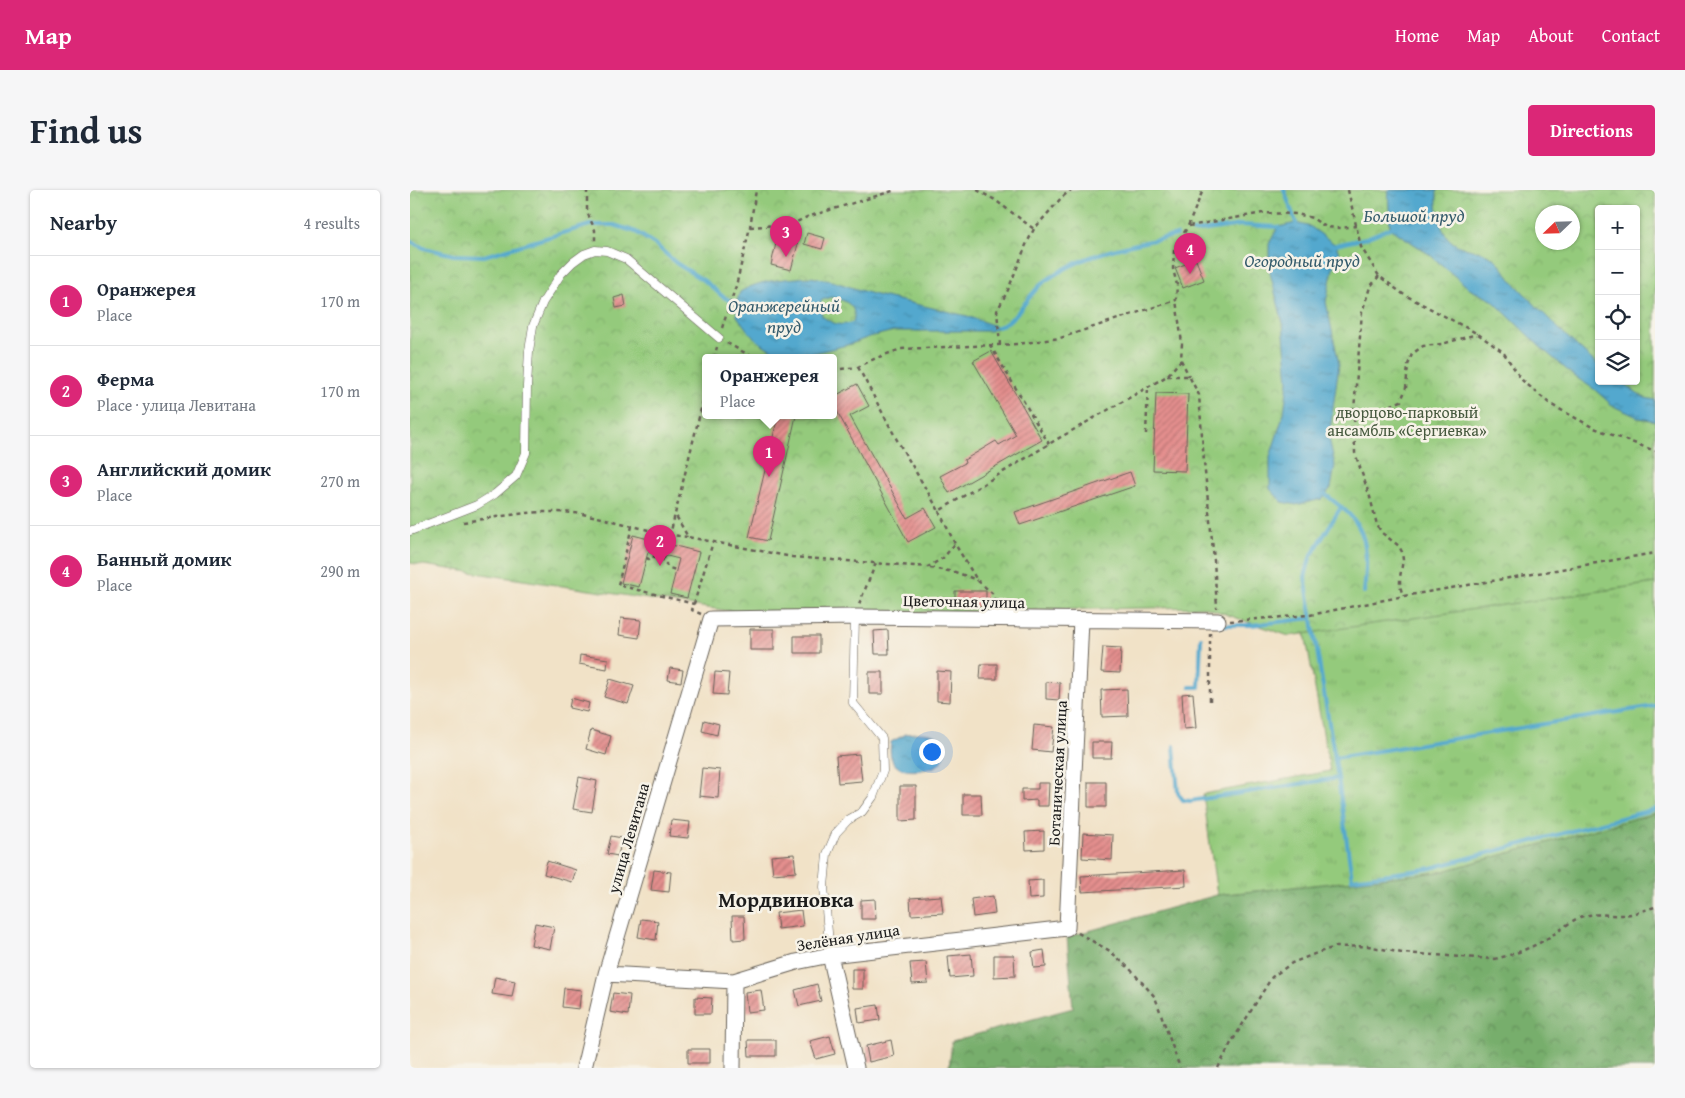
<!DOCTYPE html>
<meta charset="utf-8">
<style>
body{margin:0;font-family:"Gentium Book Plus",serif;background:#f6f6f7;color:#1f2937}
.controls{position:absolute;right:15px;top:15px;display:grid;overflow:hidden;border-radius:5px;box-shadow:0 1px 4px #0004}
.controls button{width:45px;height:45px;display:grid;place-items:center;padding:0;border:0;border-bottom:1px solid #e0e1e3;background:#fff;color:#1f2937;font:25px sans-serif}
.compass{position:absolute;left:1125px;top:15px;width:45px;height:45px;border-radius:50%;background:#fff;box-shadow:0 1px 4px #0004;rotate:247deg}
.you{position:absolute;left:521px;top:561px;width:18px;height:18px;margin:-12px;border:4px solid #fff;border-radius:50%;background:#1a73e8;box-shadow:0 0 0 8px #1a73e833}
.badge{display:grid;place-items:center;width:32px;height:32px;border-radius:50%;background:#db2777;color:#fff;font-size:16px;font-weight:700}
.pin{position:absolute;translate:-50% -41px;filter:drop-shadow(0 1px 2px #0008)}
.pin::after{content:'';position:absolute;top:26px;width:18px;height:15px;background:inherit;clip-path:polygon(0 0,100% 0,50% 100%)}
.popup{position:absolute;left:292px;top:164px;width:135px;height:65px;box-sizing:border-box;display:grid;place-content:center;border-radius:5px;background:#fff;filter:drop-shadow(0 1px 4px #0005);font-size:16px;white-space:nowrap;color:#747a83}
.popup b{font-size:19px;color:#1f2937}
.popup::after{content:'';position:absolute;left:50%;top:100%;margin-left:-10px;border:10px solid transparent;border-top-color:#fff}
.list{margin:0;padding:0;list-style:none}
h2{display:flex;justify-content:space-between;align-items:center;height:65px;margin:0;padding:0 20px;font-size:21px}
h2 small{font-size:16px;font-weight:400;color:#747a83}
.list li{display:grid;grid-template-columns:32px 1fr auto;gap:15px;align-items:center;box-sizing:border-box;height:90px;padding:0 20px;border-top:1px solid #e0e1e3}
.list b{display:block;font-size:19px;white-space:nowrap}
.list p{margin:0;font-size:16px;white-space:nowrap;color:#747a83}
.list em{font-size:16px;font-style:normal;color:#747a83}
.icon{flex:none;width:28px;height:28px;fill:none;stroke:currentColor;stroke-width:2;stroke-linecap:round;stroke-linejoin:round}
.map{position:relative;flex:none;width:1245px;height:878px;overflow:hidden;border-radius:5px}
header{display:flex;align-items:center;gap:30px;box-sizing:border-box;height:70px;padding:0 25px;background:#db2777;color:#fff}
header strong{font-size:24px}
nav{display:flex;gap:28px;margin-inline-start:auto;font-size:18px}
.intro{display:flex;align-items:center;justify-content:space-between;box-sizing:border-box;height:120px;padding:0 30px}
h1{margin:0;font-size:35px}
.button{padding:12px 22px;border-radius:5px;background:#db2777;color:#fff;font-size:18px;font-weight:700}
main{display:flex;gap:30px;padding:0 30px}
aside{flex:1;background:#fff;border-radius:5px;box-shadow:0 1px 4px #0004}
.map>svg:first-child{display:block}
.grass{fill:url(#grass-tufts);stroke:#58734c}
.forest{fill:url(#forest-crowns);stroke:#4a6544}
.park{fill:url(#park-crowns);stroke:#58734c;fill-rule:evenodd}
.water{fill:url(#water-ripples);stroke:#376275;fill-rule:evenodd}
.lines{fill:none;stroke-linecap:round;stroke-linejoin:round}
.stream{stroke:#52a8ce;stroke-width:4}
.building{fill:url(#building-hatch)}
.lane-casing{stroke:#676158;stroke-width:9}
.street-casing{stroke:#676158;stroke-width:17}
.path{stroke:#676158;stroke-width:2.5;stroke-dasharray:4 4;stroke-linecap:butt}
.lane{stroke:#fff;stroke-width:8}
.street{stroke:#fff;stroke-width:15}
.labels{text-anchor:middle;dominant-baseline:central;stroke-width:5;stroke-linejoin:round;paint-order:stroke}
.park-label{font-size:16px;fill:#46593e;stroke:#f7f3e8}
.street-label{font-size:16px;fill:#1c1c1c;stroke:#f7f3e8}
.water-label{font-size:18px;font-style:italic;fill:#345b6c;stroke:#f7f3e8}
.district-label{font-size:21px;font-weight:bold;fill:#1c1c1c;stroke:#f7f3e8}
</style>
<header>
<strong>Map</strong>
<nav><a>Home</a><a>Map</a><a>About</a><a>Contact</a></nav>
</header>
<div class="intro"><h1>Find us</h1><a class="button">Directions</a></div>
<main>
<aside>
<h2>Nearby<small>4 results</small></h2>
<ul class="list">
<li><span class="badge">1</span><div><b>Оранжерея</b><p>Place</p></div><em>170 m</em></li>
<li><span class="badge">2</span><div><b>Ферма</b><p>Place · улица Левитана</p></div><em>170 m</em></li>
<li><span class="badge">3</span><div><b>Английский домик</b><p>Place</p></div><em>270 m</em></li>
<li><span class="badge">4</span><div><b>Банный домик</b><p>Place</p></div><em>290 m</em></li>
</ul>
</aside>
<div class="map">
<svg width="1245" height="878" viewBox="0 0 1245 878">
<defs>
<pattern id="grass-tufts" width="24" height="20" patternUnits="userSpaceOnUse" patternTransform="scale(1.25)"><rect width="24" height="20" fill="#94ca7c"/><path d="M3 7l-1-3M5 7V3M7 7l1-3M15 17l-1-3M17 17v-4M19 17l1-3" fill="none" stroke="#7fad6b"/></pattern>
<pattern id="forest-crowns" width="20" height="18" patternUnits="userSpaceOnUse" patternTransform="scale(1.25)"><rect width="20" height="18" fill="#77ae6c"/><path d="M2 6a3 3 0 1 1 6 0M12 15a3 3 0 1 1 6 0" fill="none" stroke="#618d58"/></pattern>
<pattern id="park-crowns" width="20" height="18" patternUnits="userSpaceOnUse" patternTransform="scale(1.25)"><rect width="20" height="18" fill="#94ca7c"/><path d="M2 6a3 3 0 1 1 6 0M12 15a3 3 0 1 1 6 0" fill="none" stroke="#7fad6b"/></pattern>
<pattern id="water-ripples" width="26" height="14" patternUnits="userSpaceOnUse" patternTransform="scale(1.25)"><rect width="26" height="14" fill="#52a8ce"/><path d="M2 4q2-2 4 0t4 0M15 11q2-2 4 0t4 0" fill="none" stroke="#4388a6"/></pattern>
<pattern id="building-hatch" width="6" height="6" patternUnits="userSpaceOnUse" patternTransform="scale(1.25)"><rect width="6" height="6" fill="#e48f8e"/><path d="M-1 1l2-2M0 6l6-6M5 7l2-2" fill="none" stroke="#b87473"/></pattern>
</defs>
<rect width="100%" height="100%" fill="#f7f3e8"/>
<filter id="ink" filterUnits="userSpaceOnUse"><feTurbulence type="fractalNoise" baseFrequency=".02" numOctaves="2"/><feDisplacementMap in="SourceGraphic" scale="10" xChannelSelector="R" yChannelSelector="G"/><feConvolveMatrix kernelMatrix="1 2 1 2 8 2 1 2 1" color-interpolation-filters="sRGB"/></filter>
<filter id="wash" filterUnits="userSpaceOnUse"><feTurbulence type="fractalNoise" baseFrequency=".0096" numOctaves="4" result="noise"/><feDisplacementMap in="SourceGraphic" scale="20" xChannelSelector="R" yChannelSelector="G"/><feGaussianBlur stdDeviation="1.12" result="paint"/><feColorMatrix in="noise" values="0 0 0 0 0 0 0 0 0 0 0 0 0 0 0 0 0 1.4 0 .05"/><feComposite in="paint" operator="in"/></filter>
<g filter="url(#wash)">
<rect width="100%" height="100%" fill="#f1e2c7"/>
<path class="grass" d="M 1245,393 L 1245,623 L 1030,682 L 807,705 L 793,604 L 920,581 L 895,443 Z"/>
<path class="forest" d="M 1245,623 L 1245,878 L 539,878 L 542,851 L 663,818 L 657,747 L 807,705 L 1030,682 Z"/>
<path class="park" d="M 0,0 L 1245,0 L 1245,393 L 879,446 L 795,417 L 345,425 L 0,373 ZM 1189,19 L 1226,19 L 1226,191 L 1189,191 ZM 1132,22 L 1162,22 L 1162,52 L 1132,52 ZM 295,168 L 423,168 L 423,226 L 295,226 Z"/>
<path class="water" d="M 978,0 L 1027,0 C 1026,15 1028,36 1038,48 C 1050,62 1073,59 1084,68 C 1092,75 1098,87 1106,95 C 1133,123 1159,150 1189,176 L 1189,191 L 1209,191 L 1235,208 L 1245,210 L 1245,231 L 1230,228 L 1203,216 L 1184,199 L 1164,186 L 1128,155 L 1082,110 L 1061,100 L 1019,64 L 980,38 Z
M 886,33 L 901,37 L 926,55 L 929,63 L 923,78 L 916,112 L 929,174 L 919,248 L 925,275 L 921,298 L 912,309 L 886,315 L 872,312 L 860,299 L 860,267 L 874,223 L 878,192 L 873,133 L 859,79 L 859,54 L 868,37 Z
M 401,87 L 422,91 L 462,104 L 557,126 L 588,137 L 580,141 L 484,141 L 459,147 L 441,154 L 396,165 L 382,166 L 363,161 L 349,152 L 338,141 L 327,126 L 326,114 L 330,102 C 351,89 376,89 401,87 ZM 421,107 C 435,110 448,115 443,132 C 431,137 422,134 412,126 L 410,114 L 412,110 Z
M 506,543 C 517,543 526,544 534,552 C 535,558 536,566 532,571 C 528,577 518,579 511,580 C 489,583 477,575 481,552 L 496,544 Z"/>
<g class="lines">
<path class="stream" d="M 874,0 L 886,33
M 783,42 L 831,35 L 868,37
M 0,51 L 14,58 L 44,65 L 74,66 L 180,35 L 204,35 L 226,42 L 246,55 L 266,73 L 296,92 L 312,106 L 326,114
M 926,55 L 956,48 L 980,38
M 588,137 C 608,130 617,105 634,92 C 674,62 719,56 767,45
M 931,317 C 960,339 958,369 954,402
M 810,435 L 841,435 L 902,428
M 780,497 L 789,497 L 791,448
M 764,556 L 768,603 L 773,610 L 780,611 L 928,588 L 895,387 L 900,368 L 931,317 L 915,304
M 925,568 L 1245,516
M 928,588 L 942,689 L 1017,679 L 1245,619"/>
</g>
<g id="blocks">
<path class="building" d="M 397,43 L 415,48 L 412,59 L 394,54 Z
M 367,49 L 388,54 L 381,80 L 361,75 Z
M 786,70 L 794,90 L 773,98 L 765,78 Z
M 214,105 L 216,116 L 206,118 L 204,108 Z
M 581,161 L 632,250 L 539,303 L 530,286 L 555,273 L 554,270 L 586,251 L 589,255 L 606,245 L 563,171 Z
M 447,194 L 459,216 L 440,226 L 497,328 L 515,318 L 526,337 L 498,352 L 423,214 L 423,207 Z
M 746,203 L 778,204 L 775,281 L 743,280 Z
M 368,226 L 386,226 L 358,351 L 339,347 Z
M 720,282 L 725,296 L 610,335 L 605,322 Z
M 223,345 L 289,362 L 277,408 L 260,404 L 269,369 L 249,364 L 238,362 L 229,397 L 211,393 Z
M 545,401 L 576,401 L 576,417 L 545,417 Z
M 211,428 L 231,430 L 229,448 L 209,445 Z
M 340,439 L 364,439 L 364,460 L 340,460 Z
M 478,440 L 479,464 L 465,464 L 464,441 Z
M 384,446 L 409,446 L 409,463 L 384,463 Z
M 693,457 L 711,458 L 710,483 L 691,482 Z
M 170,465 L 198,469 L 197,479 L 169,474 Z
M 571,474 L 587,474 L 587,489 L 570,489 Z
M 260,478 L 273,480 L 271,492 L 258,490 Z
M 527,481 L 541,482 L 540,512 L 527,511 Z
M 305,482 L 319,483 L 317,505 L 303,504 Z
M 459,482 L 473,482 L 473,504 L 459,504 Z
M 200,489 L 224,496 L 218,514 L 194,507 Z
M 636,492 L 650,493 L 649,510 L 636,509 Z
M 717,499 L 718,526 L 692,527 L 691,500 Z
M 783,503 L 786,538 L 774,539 L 772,504 Z
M 161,508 L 179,513 L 177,522 L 159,518 Z
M 294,530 L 309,534 L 307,545 L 292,541 Z
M 624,535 L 644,537 L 641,562 L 622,560 Z
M 181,540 L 201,546 L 196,565 L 176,559 Z
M 682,552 L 702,552 L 701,568 L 682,568 Z
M 449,564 L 452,591 L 428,593 L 426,566 Z
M 292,578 L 310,580 L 308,608 L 289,606 Z
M 169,587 L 187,591 L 182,622 L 163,619 Z
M 678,592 L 696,592 L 696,617 L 678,617 Z
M 628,593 L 639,593 L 638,616 L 627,616 L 627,610 L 612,611 L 612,599 L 628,599 Z
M 490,596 L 506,596 L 506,630 L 490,631 Z
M 553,604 L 571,604 L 572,625 L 553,625 Z
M 261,630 L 280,632 L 278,648 L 259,646 Z
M 634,641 L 634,659 L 616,660 L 615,642 Z
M 673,643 L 703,645 L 702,670 L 672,668 Z
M 201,646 L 212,648 L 208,666 L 197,664 Z
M 384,664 L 386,682 L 363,684 L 361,666 Z
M 137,671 L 166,680 L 162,692 L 134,684 Z
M 244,680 L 261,682 L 259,702 L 241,700 Z
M 775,680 L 776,696 L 672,702 L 671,686 Z
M 633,690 L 633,708 L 619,709 L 618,691 Z
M 531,706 L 533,723 L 501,725 L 500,708 Z
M 583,706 L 585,724 L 563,727 L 561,709 Z
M 465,709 L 466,729 L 451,729 L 451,710 Z
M 391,720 L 393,736 L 368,739 L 366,723 Z
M 322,726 L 334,726 L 335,749 L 323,750 Z
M 231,729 L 248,731 L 246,750 L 228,747 Z
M 125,733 L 144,737 L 140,759 L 121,755 Z
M 634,760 L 636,777 L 624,778 L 622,762 Z
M 561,764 L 563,786 L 540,788 L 538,766 Z
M 584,765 L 604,765 L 605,786 L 584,787 Z
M 516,772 L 518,793 L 502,794 L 500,773 Z
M 442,779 L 453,779 L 453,799 L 442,799 Z
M 85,787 L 105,791 L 102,807 L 82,804 Z
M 407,794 L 411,811 L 389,816 L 385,800 Z
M 154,798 L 171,800 L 169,819 L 152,817 Z
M 351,800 L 354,820 L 337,822 L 335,802 Z
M 203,803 L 220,805 L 218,825 L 200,822 Z
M 285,807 L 302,808 L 301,824 L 285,824 Z
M 468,815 L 470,830 L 449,833 L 447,818 Z
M 420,846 L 425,864 L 406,869 L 400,851 Z
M 338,850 L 366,850 L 366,866 L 339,866 Z
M 481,850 L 484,866 L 459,872 L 456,856 Z
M 278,859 L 300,859 L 300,873 L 278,873 Z"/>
</g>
</g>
<g filter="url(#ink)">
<use href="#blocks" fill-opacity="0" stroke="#676158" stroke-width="1"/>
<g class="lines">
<defs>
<path id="lane" d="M 0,341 L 67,315 L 85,304 L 106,286 L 116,263 L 117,196 L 119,161 L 123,136 L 133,112 L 151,84 L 163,72 L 174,64 L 185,60 L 197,61 L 216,69 L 309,148
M 420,765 L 414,697 L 417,664 L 426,643 L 438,630 L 452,622 L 463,607 L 473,581 L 472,548 L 443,513 L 445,427"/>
<path id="street" d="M 420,765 L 446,878
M 196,784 L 324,791 L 386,772 L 420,765 L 657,738 L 671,430
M 174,878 L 196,784 L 301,429 L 445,427 L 808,431
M 323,878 L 324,791"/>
</defs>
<use href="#lane" class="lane-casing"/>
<use href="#street" class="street-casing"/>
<path class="path" d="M 177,0 L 177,22 L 185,40 L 185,52
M 567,0 L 585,10 L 624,39
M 938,0 L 951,57 L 969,86 L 993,104 L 1068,144 L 1093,162 L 1112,190 L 1140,214 L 1184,238 L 1245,261
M 779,36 L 853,23 L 887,24 L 902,28 L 916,37 L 931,38 L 946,36
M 340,37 L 382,34 L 397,27 L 486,0
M 969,86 L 960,97 L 952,122 L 944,220 C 962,222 975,218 991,211 L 996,198 L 998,175 L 1002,164 L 1013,156 L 1032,154 L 1067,144
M 312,138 L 326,96 L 340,37 L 346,0
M 317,153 L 344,168
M 580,155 L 639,254
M 590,155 L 587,121 L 598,100 L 616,55 L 624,39 L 652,7 L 661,0
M 304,168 L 307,157
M 771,170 L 779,186
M 448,177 L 487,250 L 529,321 L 644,251 L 757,186 L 771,170 L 772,153 L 766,110
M 423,180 L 448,177 L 466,168 L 491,159 L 608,154 L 650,148 L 766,110 L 767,95 L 763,79 L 764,60 L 778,36 L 793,0
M 757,186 L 779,186 L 789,205 L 794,272 L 804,370 L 807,418
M 295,203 L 265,324 L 278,347 L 382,367 L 518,377 L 533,368 L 545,354
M 944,220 L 945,263 L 960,307 L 967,335 L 972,343 L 989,356 L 992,362 L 993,370 L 990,387 L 990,396 L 993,406
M 736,244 L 738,197
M 529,321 L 545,354 L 567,390 L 583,404 L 586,415
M 53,332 C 95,326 130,318 172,324 C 208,330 242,344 278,347
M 222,336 L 208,395 L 284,414
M 258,354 L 265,324
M 236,368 L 239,369 L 242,366 L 256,371 L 256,375 L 259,378 L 266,380
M 254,369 L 257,355
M 520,378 L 545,382 L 567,390
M 449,414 L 466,373
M 291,424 L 282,420 L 303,352
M 820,431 L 900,425 L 994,406 L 1245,363
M 800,443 L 800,515
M 668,743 L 700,761 L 720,779 L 745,807 L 770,878
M 808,878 L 821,853 L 862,787 L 882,773 L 907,763 L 925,757 L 958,756 L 992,763 L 1084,769 C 1104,765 1127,756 1144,744 C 1152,739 1161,731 1170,727 C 1184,722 1197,726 1211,725 C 1223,725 1234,720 1245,717"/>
<use href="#lane" class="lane"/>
<use href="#street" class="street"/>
</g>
</g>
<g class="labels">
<g class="park-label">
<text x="997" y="222">дворцово-парковый<tspan x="997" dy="18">ансамбль «Сергиевка»</tspan></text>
</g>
<g class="street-label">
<text transform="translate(554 411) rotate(1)">Цветочная улица</text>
<text transform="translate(647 583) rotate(-87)">Ботаническая улица</text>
<text transform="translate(218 648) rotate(-74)">улица Левитана</text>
<text transform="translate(438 747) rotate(-9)">Зелёная улица</text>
</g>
<g class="water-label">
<text x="1004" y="25">Большой пруд</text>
<text x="892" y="70">Огородный пруд</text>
<text x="374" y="115">Оранжерейный<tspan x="374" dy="21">пруд</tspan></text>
</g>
<g class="district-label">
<text x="376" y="709">Мордвиновка</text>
</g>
</g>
</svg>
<div class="controls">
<button>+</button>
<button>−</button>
<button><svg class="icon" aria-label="locate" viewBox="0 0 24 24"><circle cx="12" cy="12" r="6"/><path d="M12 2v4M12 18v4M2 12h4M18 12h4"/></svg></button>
<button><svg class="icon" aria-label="layers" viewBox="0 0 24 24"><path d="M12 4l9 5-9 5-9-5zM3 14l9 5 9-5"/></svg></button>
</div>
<svg class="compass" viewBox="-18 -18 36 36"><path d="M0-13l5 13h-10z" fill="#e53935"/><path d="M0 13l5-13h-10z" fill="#747a83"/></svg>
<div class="you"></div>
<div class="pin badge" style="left:359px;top:287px">1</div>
<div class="popup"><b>Оранжерея</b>Place</div>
<div class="pin badge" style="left:250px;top:376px">2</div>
<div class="pin badge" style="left:376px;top:67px">3</div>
<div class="pin badge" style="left:780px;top:84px">4</div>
</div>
</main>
